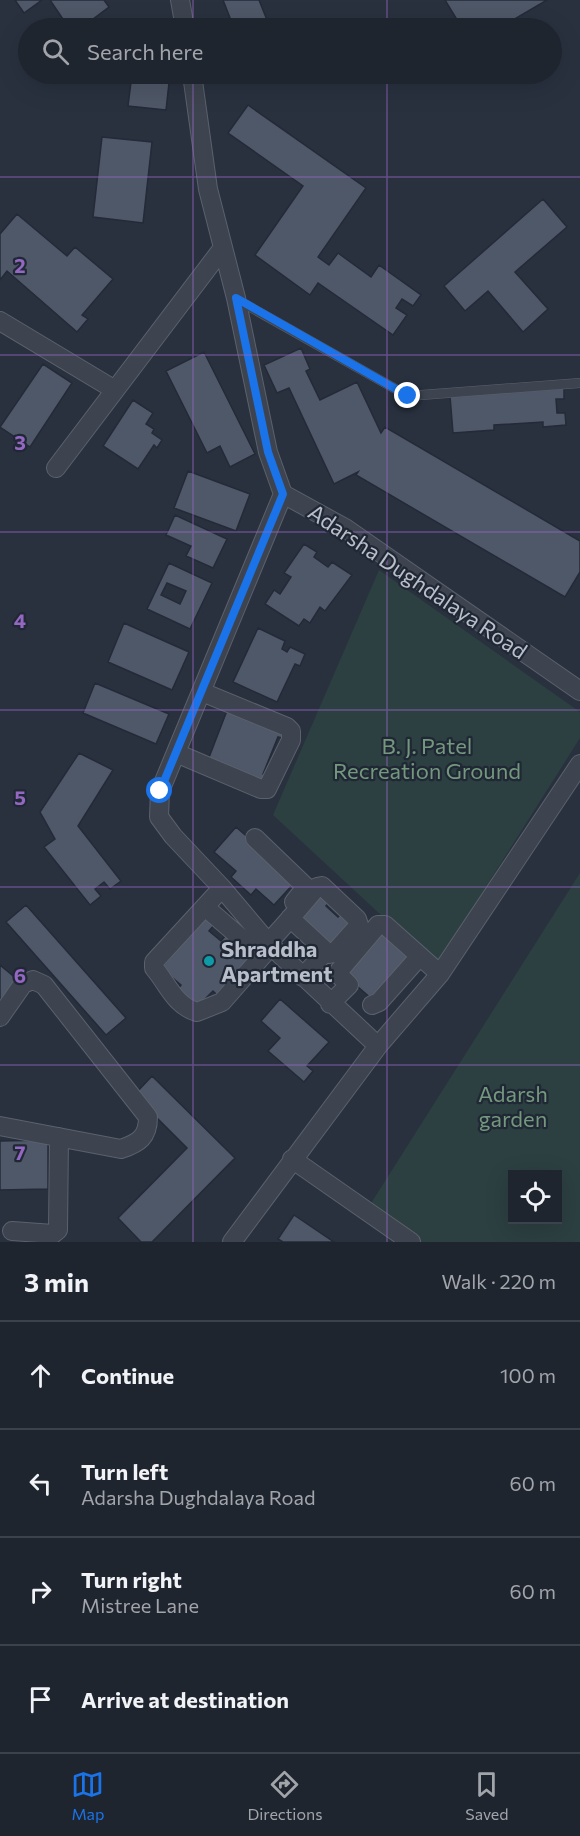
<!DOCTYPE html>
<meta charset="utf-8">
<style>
body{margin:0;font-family:Commissioner,sans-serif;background:#2c313b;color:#f1f3f6}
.controls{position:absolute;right:18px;bottom:18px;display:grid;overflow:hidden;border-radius:0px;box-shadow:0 6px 24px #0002}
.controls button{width:54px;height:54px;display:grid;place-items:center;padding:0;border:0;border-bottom:2px solid #3c424b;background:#1f252f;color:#f1f3f6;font:30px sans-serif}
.stop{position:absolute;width:18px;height:18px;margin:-14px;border:4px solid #1a73e8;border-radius:50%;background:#fff}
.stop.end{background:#1a73e8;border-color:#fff;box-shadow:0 2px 6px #0008}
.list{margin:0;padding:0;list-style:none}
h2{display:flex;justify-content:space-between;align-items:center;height:78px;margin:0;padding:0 24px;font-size:26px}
h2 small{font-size:20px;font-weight:400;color:#a1a5aa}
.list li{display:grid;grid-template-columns:39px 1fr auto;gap:18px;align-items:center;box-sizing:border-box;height:108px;padding:0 24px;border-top:2px solid #3c424b}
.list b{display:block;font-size:22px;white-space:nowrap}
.list p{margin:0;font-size:20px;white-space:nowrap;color:#a1a5aa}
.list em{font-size:20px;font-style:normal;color:#a1a5aa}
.icon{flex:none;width:33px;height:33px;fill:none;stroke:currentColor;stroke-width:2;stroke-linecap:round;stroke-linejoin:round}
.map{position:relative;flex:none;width:580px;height:1242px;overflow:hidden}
.search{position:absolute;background:#1f252f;box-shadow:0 6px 24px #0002;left:18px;right:18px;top:18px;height:66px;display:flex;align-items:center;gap:15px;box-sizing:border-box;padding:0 21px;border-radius:33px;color:#a1a5aa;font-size:22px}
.sheet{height:510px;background:#1f252f}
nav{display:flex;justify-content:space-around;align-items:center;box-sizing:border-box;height:84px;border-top:2px solid #3c424b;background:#1f252f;font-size:16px;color:#a1a5aa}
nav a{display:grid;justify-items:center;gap:3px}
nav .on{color:#1a73e8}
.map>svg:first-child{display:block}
.green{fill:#2c3f41;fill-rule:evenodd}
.building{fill:#4f5868;stroke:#242a37;stroke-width:1.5;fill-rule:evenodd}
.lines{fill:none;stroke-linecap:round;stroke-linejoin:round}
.lane-casing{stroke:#5b616d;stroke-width:10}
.street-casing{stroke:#5b616d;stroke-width:20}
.lane{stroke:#3d444f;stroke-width:9}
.street{stroke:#3d444f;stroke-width:18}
.route{stroke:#1a73e8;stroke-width:8}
.grid{fill:none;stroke:#9467c3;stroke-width:1.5;stroke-opacity:0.55}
.culture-dot{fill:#0f9aa8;stroke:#212835;stroke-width:2}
.labels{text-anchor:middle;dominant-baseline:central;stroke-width:4.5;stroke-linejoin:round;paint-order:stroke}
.street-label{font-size:22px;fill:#b9bfca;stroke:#212835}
.park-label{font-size:22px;fill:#73987d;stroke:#212835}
.poi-label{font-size:22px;font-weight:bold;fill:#b9bfca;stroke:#212835;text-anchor:start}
.grid-label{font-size:20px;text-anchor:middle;font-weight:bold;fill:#9467c3;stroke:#212835;stroke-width:4.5;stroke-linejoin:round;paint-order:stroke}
</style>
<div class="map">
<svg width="580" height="1242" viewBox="0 0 580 1242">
<rect width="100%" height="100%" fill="#29313f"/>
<path class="green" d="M 379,570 L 580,712 L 580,738 L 436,966 L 273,815 Z
M 580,873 L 580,1242 L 421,1242 L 368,1208 ZM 512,1174 L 558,1174 L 558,1220 L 512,1220 Z"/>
<path class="building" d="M 15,0 L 42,0 L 24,13 Z
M 50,0 L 104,0 L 109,7 L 81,28 L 69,28 Z
M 223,0 L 259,0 L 267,20 L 247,28 L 234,28 Z
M 445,0 L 547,0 L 499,28 L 462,28 Z
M 132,74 L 170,74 L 166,110 L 128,106 Z
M 248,105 L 366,188 L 318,257 L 329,265 L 338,253 L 371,277 L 379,265 L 421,295 L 413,306 L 402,299 L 396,308 L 407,315 L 393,335 L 318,283 L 310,295 L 255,255 L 303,186 L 228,133 Z
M 102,137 L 152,142 L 143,223 L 93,217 Z
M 543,199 L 567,227 L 515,272 L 548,309 L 523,332 L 488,291 L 465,311 L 444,286 Z
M 17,214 L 67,256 L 75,247 L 113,279 L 82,315 L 88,319 L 77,332 L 7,271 L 0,280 L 0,234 Z
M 301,348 L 310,369 L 306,371 L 320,400 L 357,382 L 381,433 L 385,427 L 580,541 L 580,572 L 565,597 L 356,475 L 358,472 L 334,484 L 289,388 L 277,393 L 264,365 Z
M 204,352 L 255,454 L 230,467 L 220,446 L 207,453 L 166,371 Z
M 43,364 L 72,383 L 30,447 L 0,427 Z
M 564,388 L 564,399 L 556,399 L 557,413 L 565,413 L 566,425 L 543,427 L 543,422 L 494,425 L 494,430 L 453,433 L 450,396 Z
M 133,400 L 153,413 L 146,424 L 154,429 L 152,433 L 162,440 L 157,448 L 154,445 L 138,469 L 103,446 Z
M 188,471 L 250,494 L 236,531 L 174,508 Z
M 175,515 L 227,539 L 213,568 L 186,556 L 191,546 L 166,535 Z
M 304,544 L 317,552 L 314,557 L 328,567 L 332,562 L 352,575 L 325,611 L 320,607 L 310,623 L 304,619 L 299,626 L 265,604 L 274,590 L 280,594 L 291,577 L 284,573 Z
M 169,563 L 212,583 L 190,629 L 147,609 ZM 167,583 L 186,591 L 180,604 L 161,595 Z
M 124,623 L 189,652 L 172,690 L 108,662 Z
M 258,628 L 285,641 L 282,649 L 287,652 L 290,647 L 305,654 L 300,666 L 295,664 L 277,702 L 233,682 Z
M 95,683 L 169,714 L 156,744 L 83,713 Z
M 228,708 L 286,731 L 282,738 L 278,737 L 263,774 L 268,776 L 265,782 L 208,760 Z
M 79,753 L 113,770 L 78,826 L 121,881 L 110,889 L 104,882 L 95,889 L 101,896 L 90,905 L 44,847 L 55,839 L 40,812 Z
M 236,827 L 297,880 L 274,905 L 256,889 L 251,895 L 231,877 L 236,871 L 214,852 Z
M 319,890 L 331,900 L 326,906 L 338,917 L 344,911 L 356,922 L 332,949 L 295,917 Z
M 26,905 L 126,1018 L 106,1035 L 6,922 Z
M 206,917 L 215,924 L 209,931 L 221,941 L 226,935 L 256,955 L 219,997 L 213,991 L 196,1008 L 176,991 L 181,985 L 161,968 Z
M 380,931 L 410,957 L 373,1000 L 342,973 Z
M 0,965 L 18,980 L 0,1001 Z
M 280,999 L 329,1042 L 307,1066 L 313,1071 L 304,1082 L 268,1051 L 280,1038 L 261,1021 Z
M 152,1076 L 235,1158 L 152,1242 L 141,1242 L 118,1218 L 187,1148 L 134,1095 Z
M 48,1140 L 48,1189 L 0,1190 L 0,1141 Z
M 294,1215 L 334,1242 L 283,1242 L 278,1239 Z"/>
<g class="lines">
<defs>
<path id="lane" d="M 236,299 L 408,396 L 580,383"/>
<path id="street" d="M 180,0 L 185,28
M 192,74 L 208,189 L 236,298 L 268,452 L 283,494 L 345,528 L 580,691
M 0,321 L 115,390
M 56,468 L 222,249
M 176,753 L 261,789 L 267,789 L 291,740 L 291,731 L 287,727 L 202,692
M 255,838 L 306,887 L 294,902
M 222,888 L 154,962 L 154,968 C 167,983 175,1006 197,1012 L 222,1002 L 271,946
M 205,907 L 262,956
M 268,943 C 285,925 301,906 317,887 L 322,886 L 357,919 L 359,925 L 334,953 L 329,954 L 290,918
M 303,977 L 326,951
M 330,1004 L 349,985 L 339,975 L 339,971 L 378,925 L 385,925 L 440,974
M 372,1005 L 379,1002 L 420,956
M 0,1017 L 23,984 L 33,980 L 44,985 L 148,1117 C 148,1137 139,1143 121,1149 L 0,1126
M 378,1046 L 440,974 L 580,764
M 292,1159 L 411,1242
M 12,1231 L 53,1234 L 58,1230 L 59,1137
M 232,1242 L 378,1046 L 271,946 L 222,888 L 173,836 L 159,817 L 160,791 L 283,494"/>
</defs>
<use href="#lane" class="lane-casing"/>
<use href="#street" class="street-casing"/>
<use href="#lane" class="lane"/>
<use href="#street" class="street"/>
</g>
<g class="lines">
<path class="route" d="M 160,791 L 283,494 L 268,452 L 236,298 L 408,396"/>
</g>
<path class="grid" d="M 193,0 L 193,28M 387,0 L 387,28M 193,74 L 193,1242M 387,74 L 387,1242M 0,177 L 580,177M 0,355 L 580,355M 0,532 L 580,532M 0,710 L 580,710M 0,887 L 580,887M 0,1065 L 580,1065"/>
<circle class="culture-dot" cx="209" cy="961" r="6"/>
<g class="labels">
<g class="street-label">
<text transform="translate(418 581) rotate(34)">Adarsha Dughdalaya Road</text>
</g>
<g class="park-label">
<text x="427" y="745">B. J. Patel<tspan x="427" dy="25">Recreation Ground</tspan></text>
<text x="513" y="1093">Adarsh<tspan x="513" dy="25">garden</tspan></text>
</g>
<g class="poi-label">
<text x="221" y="948">Shraddha<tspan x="221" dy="25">Apartment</tspan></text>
</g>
</g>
<g class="grid-label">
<text x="20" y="273">2</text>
<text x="20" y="450">3</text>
<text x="20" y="628">4</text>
<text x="20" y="805">5</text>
<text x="20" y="983">6</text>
<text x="20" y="1160">7</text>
</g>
</svg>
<div class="controls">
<button><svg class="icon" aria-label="locate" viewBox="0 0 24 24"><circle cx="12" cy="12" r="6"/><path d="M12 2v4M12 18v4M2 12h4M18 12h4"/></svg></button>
</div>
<div class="stop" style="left:160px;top:791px"></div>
<div class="stop end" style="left:408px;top:396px"></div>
<div class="search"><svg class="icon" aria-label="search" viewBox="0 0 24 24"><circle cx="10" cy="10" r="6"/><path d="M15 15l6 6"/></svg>Search here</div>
</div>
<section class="sheet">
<h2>3 min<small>Walk · 220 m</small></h2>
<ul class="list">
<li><svg class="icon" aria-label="ahead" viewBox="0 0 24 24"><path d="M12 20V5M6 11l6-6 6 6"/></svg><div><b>Continue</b></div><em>100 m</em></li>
<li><svg class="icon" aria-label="left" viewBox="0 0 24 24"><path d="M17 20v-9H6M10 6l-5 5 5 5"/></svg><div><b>Turn left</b><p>Adarsha Dughdalaya Road</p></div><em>60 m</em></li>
<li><svg class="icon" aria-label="right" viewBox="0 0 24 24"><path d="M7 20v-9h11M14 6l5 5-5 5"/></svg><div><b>Turn right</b><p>Mistree Lane</p></div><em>60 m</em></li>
<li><svg class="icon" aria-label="arrive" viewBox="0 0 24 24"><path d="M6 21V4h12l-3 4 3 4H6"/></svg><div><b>Arrive at destination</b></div></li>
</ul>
</section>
<nav>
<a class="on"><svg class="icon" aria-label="map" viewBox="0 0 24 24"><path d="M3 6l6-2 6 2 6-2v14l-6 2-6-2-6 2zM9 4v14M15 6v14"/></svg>Map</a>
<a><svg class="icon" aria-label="directions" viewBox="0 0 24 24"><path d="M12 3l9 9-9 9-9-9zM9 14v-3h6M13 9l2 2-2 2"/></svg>Directions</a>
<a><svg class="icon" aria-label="saved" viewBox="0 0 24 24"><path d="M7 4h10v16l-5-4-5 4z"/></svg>Saved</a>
</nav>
